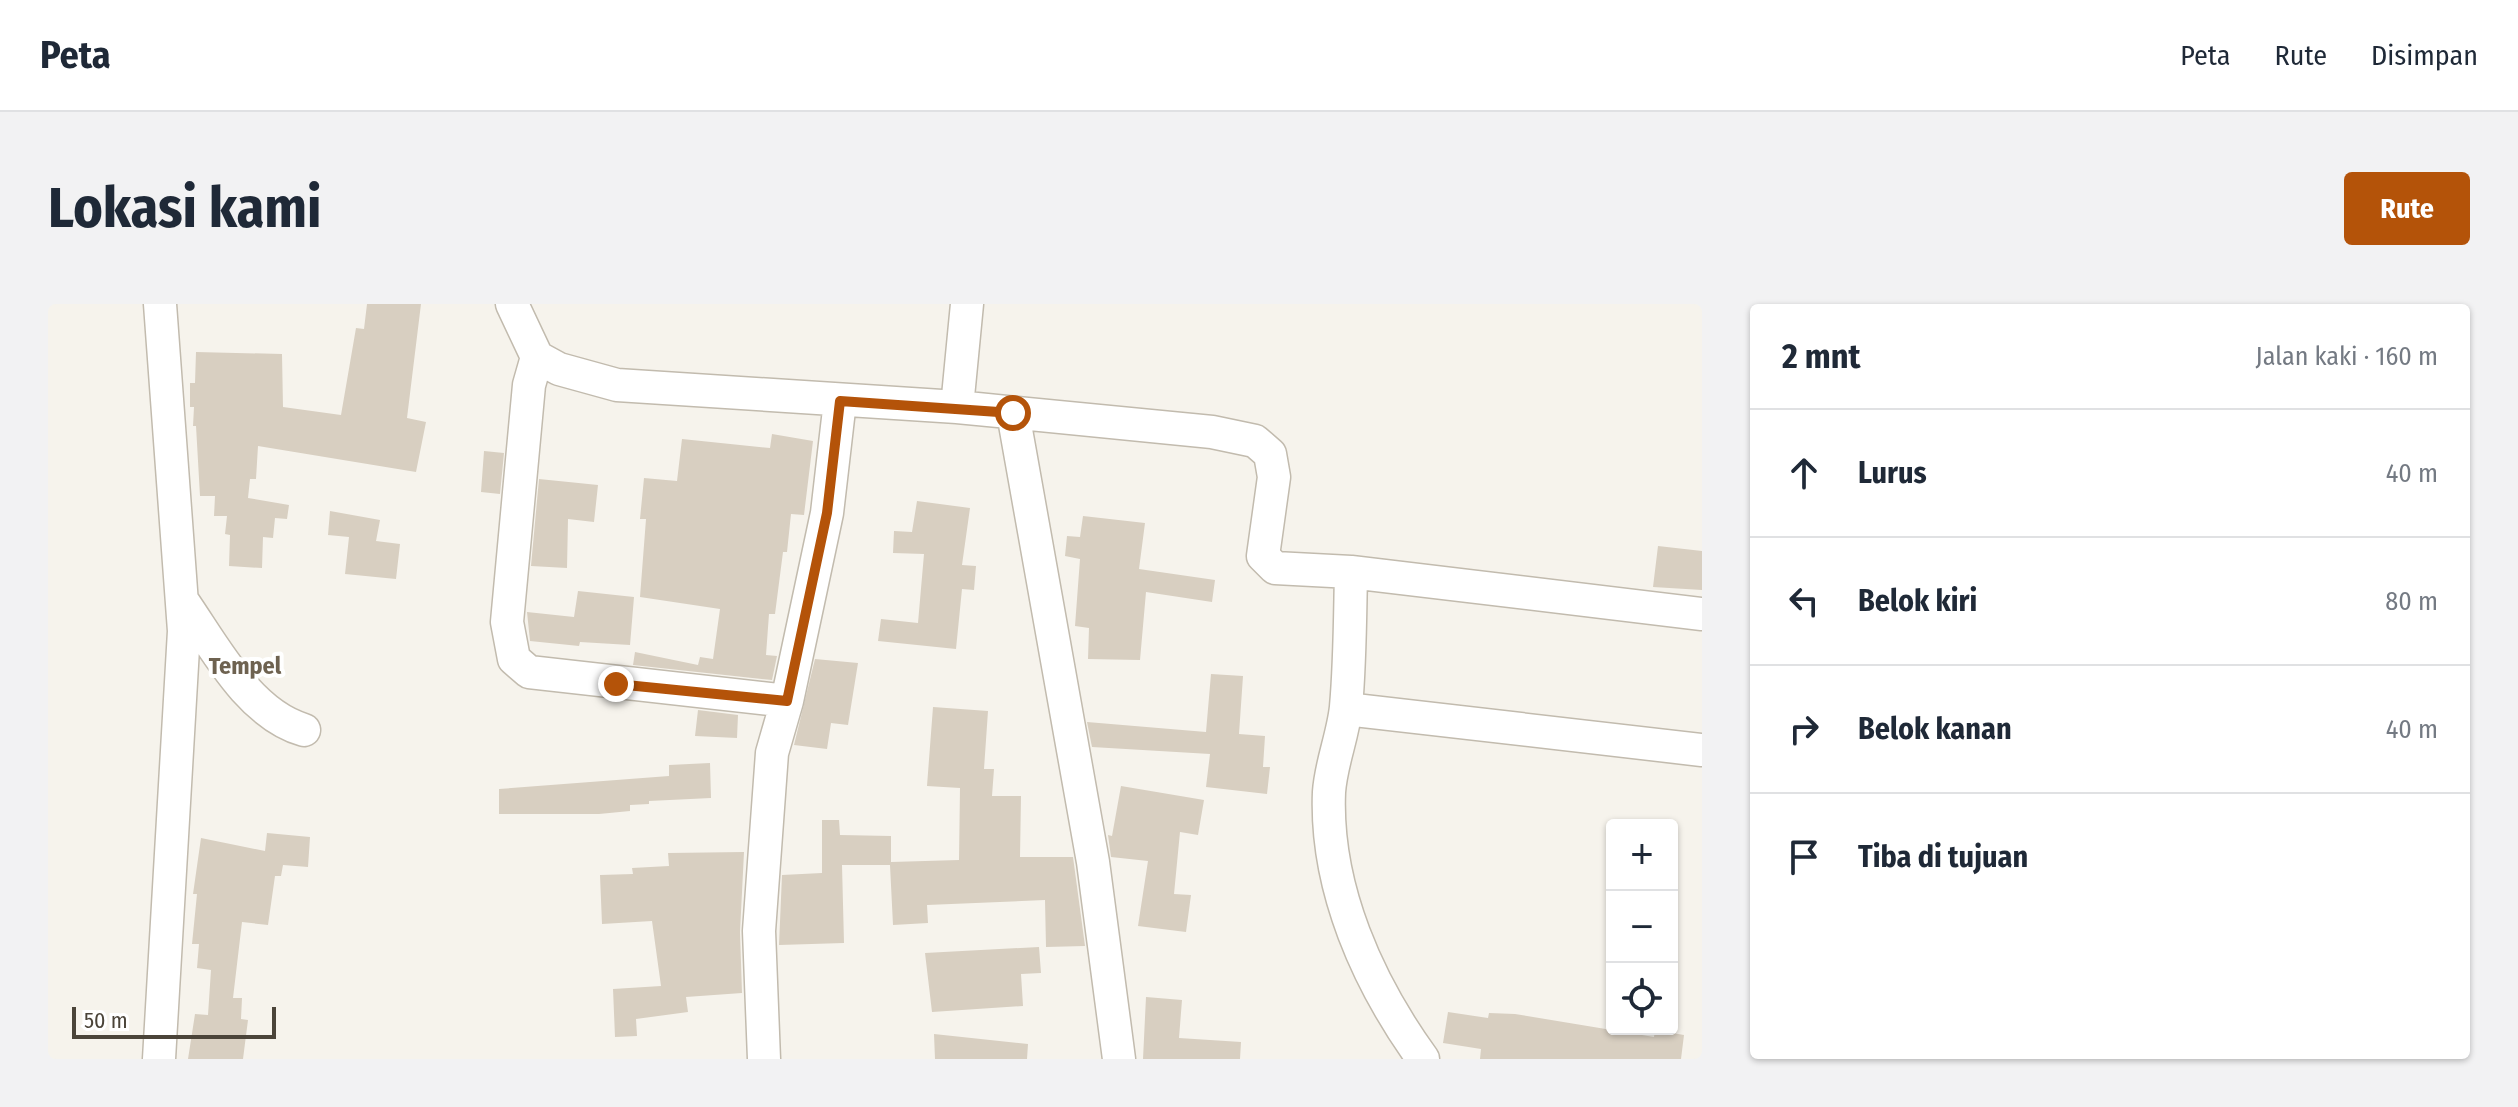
<!DOCTYPE html>
<html lang="id">
<meta charset="utf-8">
<style>
body{margin:0;font-family:"Fira Sans Condensed",sans-serif;background:#f2f2f3;color:#1f2937}
.controls{position:absolute;right:24px;bottom:24px;display:grid;overflow:hidden;border-radius:8px;box-shadow:0 2px 6px #0004}
.controls button{width:72px;height:72px;display:grid;place-items:center;padding:0;border:0;border-bottom:2px solid #e0e1e3;background:#fff;color:#1f2937;font:40px sans-serif}
.scale{position:absolute;left:24px;bottom:20px;width:204px;box-sizing:border-box;padding-left:8px;border:4px solid #4b4439;border-top:0;font-size:22px;line-height:28px;white-space:nowrap;color:#4b4439;-webkit-text-stroke:6px #fff;paint-order:stroke}
.stop{position:absolute;width:24px;height:24px;margin:-18px;border:6px solid #b45309;border-radius:50%;background:#fff}
.stop.end{background:#b45309;border-color:#fff;box-shadow:0 2px 8px #0008}
.list{margin:0;padding:0;list-style:none}
h2{display:flex;justify-content:space-between;align-items:center;height:104px;margin:0;padding:0 32px;font-size:34px}
h2 small{font-size:26px;font-weight:400;color:#747a83}
.list li{display:grid;grid-template-columns:52px 1fr auto;gap:24px;align-items:center;box-sizing:border-box;height:128px;padding:0 32px;border-top:2px solid #e0e1e3}
.list b{display:block;font-size:30px;white-space:nowrap}
.list em{font-size:26px;font-style:normal;color:#747a83}
.icon{flex:none;width:44px;height:44px;fill:none;stroke:currentColor;stroke-width:2;stroke-linecap:round;stroke-linejoin:round}
.map{position:relative;flex:none;width:1654px;height:755px;overflow:hidden;border-radius:8px}
header{display:flex;align-items:center;gap:48px;box-sizing:border-box;height:112px;padding:0 40px;background:#fff;border-bottom:2px solid #e0e1e3}
header strong{font-size:38px}
nav{display:flex;gap:44px;margin-inline-start:auto;font-size:28px}
.intro{display:flex;align-items:center;justify-content:space-between;box-sizing:border-box;height:192px;padding:0 48px}
h1{margin:0;font-size:56px}
.button{padding:20px 36px;border-radius:8px;background:#b45309;color:#fff;font-size:28px;font-weight:700}
main{display:flex;gap:48px;padding:0 48px}
aside{flex:1;background:#fff;border-radius:8px;box-shadow:0 2px 6px #0004}
.map>svg:first-child{display:block}
.building{fill:#d8cfc1}
.lines{fill:none;stroke-linecap:round;stroke-linejoin:round}
.street-casing{stroke:#c2bbae;stroke-width:35}
.street{stroke:#fff;stroke-width:32}
.route{stroke:#b45309;stroke-width:10}
.labels{text-anchor:middle;dominant-baseline:central;stroke-width:8;stroke-linejoin:round;paint-order:stroke}
.quarter-label{font-size:24px;font-weight:bold;fill:#6e6250;stroke:#fff}
</style>
<header>
<strong>Peta</strong>
<nav><a>Peta</a><a>Rute</a><a>Disimpan</a></nav>
</header>
<div class="intro"><h1>Lokasi kami</h1><a class="button">Rute</a></div>
<main>
<div class="map">
<svg width="1654" height="755" viewBox="0 0 1654 755">
<rect width="100%" height="100%" fill="#f6f3ec"/>
<path class="building" d="M 319,0 L 373,0 L 359,114 L 378,118 L 368,168 L 210,142 L 208,175 L 202,175 L 200,194 L 241,201 L 239,215 L 227,214 L 225,234 L 215,233 L 214,264 L 181,262 L 182,231 L 177,230 L 179,212 L 166,212 L 167,192 L 152,192 L 148,122 L 145,122 L 146,103 L 142,103 L 142,79 L 147,79 L 148,48 L 234,50 L 235,103 L 293,111 L 308,24 L 316,25 Z
M 724,130 L 765,137 L 756,211 L 743,210 L 739,248 L 735,248 L 727,310 L 721,310 L 718,351 L 729,352 L 724,376 L 585,361 L 587,348 L 650,361 L 652,353 L 665,355 L 672,305 L 592,293 L 598,215 L 592,215 L 596,174 L 629,177 L 634,135 L 722,144 Z
M 436,147 L 456,149 L 452,190 L 433,188 Z
M 491,175 L 550,181 L 546,218 L 520,215 L 519,264 L 483,262 Z
M 869,197 L 922,204 L 914,261 L 928,262 L 926,286 L 914,285 L 908,345 L 830,337 L 833,315 L 870,319 L 876,250 L 845,249 L 846,227 L 864,228 Z
M 282,207 L 332,216 L 328,237 L 352,240 L 348,275 L 297,270 L 301,233 L 280,231 Z
M 1035,212 L 1097,219 L 1091,265 L 1167,276 L 1164,298 L 1098,288 L 1092,356 L 1040,355 L 1041,324 L 1027,322 L 1032,255 L 1017,252 L 1019,232 L 1032,233 Z
M 1610,242 L 1654,247 L 1654,286 L 1605,283 Z
M 530,287 L 586,293 L 582,341 L 532,338 L 531,342 L 482,337 L 479,308 L 526,313 Z
M 767,355 L 810,359 L 800,421 L 783,419 L 779,445 L 746,441 Z
M 1163,370 L 1195,372 L 1191,430 L 1217,432 L 1215,463 L 1222,463 L 1219,490 L 1158,483 L 1162,450 L 1044,443 L 1039,418 L 1158,428 Z
M 885,403 L 940,407 L 936,465 L 946,465 L 944,492 L 973,492 L 972,553 L 1025,553 L 1037,642 L 998,643 L 997,596 L 879,601 L 880,619 L 845,621 L 842,561 L 794,561 L 796,639 L 731,641 L 734,571 L 774,569 L 774,516 L 791,516 L 792,531 L 843,532 L 843,558 L 911,556 L 912,484 L 879,482 Z
M 650,406 L 690,411 L 689,434 L 647,432 Z
M 662,459 L 663,494 L 601,497 L 601,500 L 582,501 L 582,507 L 551,510 L 451,510 L 451,485 L 621,472 L 621,461 Z
M 1073,482 L 1156,496 L 1150,531 L 1132,528 L 1126,590 L 1143,591 L 1138,628 L 1090,622 L 1100,557 L 1063,553 L 1060,531 L 1064,532 Z
M 219,529 L 262,533 L 260,563 L 235,561 L 233,572 L 227,572 L 220,621 L 194,618 L 185,694 L 194,694 L 193,715 L 200,716 L 195,755 L 140,755 L 147,710 L 160,711 L 163,666 L 149,664 L 151,640 L 144,640 L 149,590 L 145,590 L 153,534 L 217,547 Z
M 696,548 L 692,628 L 694,689 L 638,693 L 640,708 L 588,715 L 589,732 L 567,733 L 565,685 L 613,682 L 604,617 L 554,620 L 552,571 L 585,570 L 584,564 L 621,562 L 620,549 Z
M 991,643 L 993,669 L 973,670 L 975,702 L 884,708 L 877,649 Z
M 1098,693 L 1134,696 L 1131,734 L 1193,738 L 1192,755 L 1095,755 Z
M 1400,708 L 1440,714 L 1441,709 L 1467,710 L 1606,733 L 1607,726 L 1636,731 L 1633,755 L 1432,755 L 1433,745 L 1395,739 Z
M 886,730 L 980,740 L 979,755 L 887,755 Z"/>
<g class="lines">
<defs>
<path id="street" d="M 464,0 L 489,53 L 511,65 L 569,81 L 909,103
M 919,0 L 909,103 L 1164,128 L 1207,137 L 1222,150 L 1226,173 L 1215,252 L 1227,264 L 1303,268 L 1654,310
M 489,53 L 481,81 L 459,318 L 466,355 L 481,368 L 739,397
M 965,109 L 1045,558 L 1071,755
M 1303,268 C 1302,313 1302,359 1298,403 C 1295,432 1283,459 1281,488 C 1277,584 1320,679 1375,755
M 136,299 C 167,344 201,410 256,426
M 1298,405 L 1654,446
M 111,755 L 136,327 L 112,0
M 716,755 L 711,627 L 724,449 L 739,397 L 779,209 L 792,97"/>
</defs>
<use href="#street" class="street-casing"/>
<use href="#street" class="street"/>
</g>
<g class="lines">
<path class="route" d="M 568,380 L 739,397 L 779,209 L 792,97 L 965,109"/>
</g>
<g class="labels">
<g class="quarter-label">
<text x="197" y="362">Tempel</text>
</g>
</g>
</svg>
<div class="controls">
<button>+</button>
<button>−</button>
<button><svg class="icon" aria-label="locate" viewBox="0 0 24 24"><circle cx="12" cy="12" r="6"/><path d="M12 2v4M12 18v4M2 12h4M18 12h4"/></svg></button>
</div>
<div class="scale">50 m</div>
<div class="stop" style="left:965px;top:109px"></div>
<div class="stop end" style="left:568px;top:380px"></div>
</div>
<aside>
<h2>2 mnt<small>Jalan kaki · 160 m</small></h2>
<ul class="list">
<li><svg class="icon" aria-label="ahead" viewBox="0 0 24 24"><path d="M12 20V5M6 11l6-6 6 6"/></svg><div><b>Lurus</b></div><em>40 m</em></li>
<li><svg class="icon" aria-label="left" viewBox="0 0 24 24"><path d="M17 20v-9H6M10 6l-5 5 5 5"/></svg><div><b>Belok kiri</b></div><em>80 m</em></li>
<li><svg class="icon" aria-label="right" viewBox="0 0 24 24"><path d="M7 20v-9h11M14 6l5 5-5 5"/></svg><div><b>Belok kanan</b></div><em>40 m</em></li>
<li><svg class="icon" aria-label="arrive" viewBox="0 0 24 24"><path d="M6 21V4h12l-3 4 3 4H6"/></svg><div><b>Tiba di tujuan</b></div></li>
</ul>
</aside>
</main>
